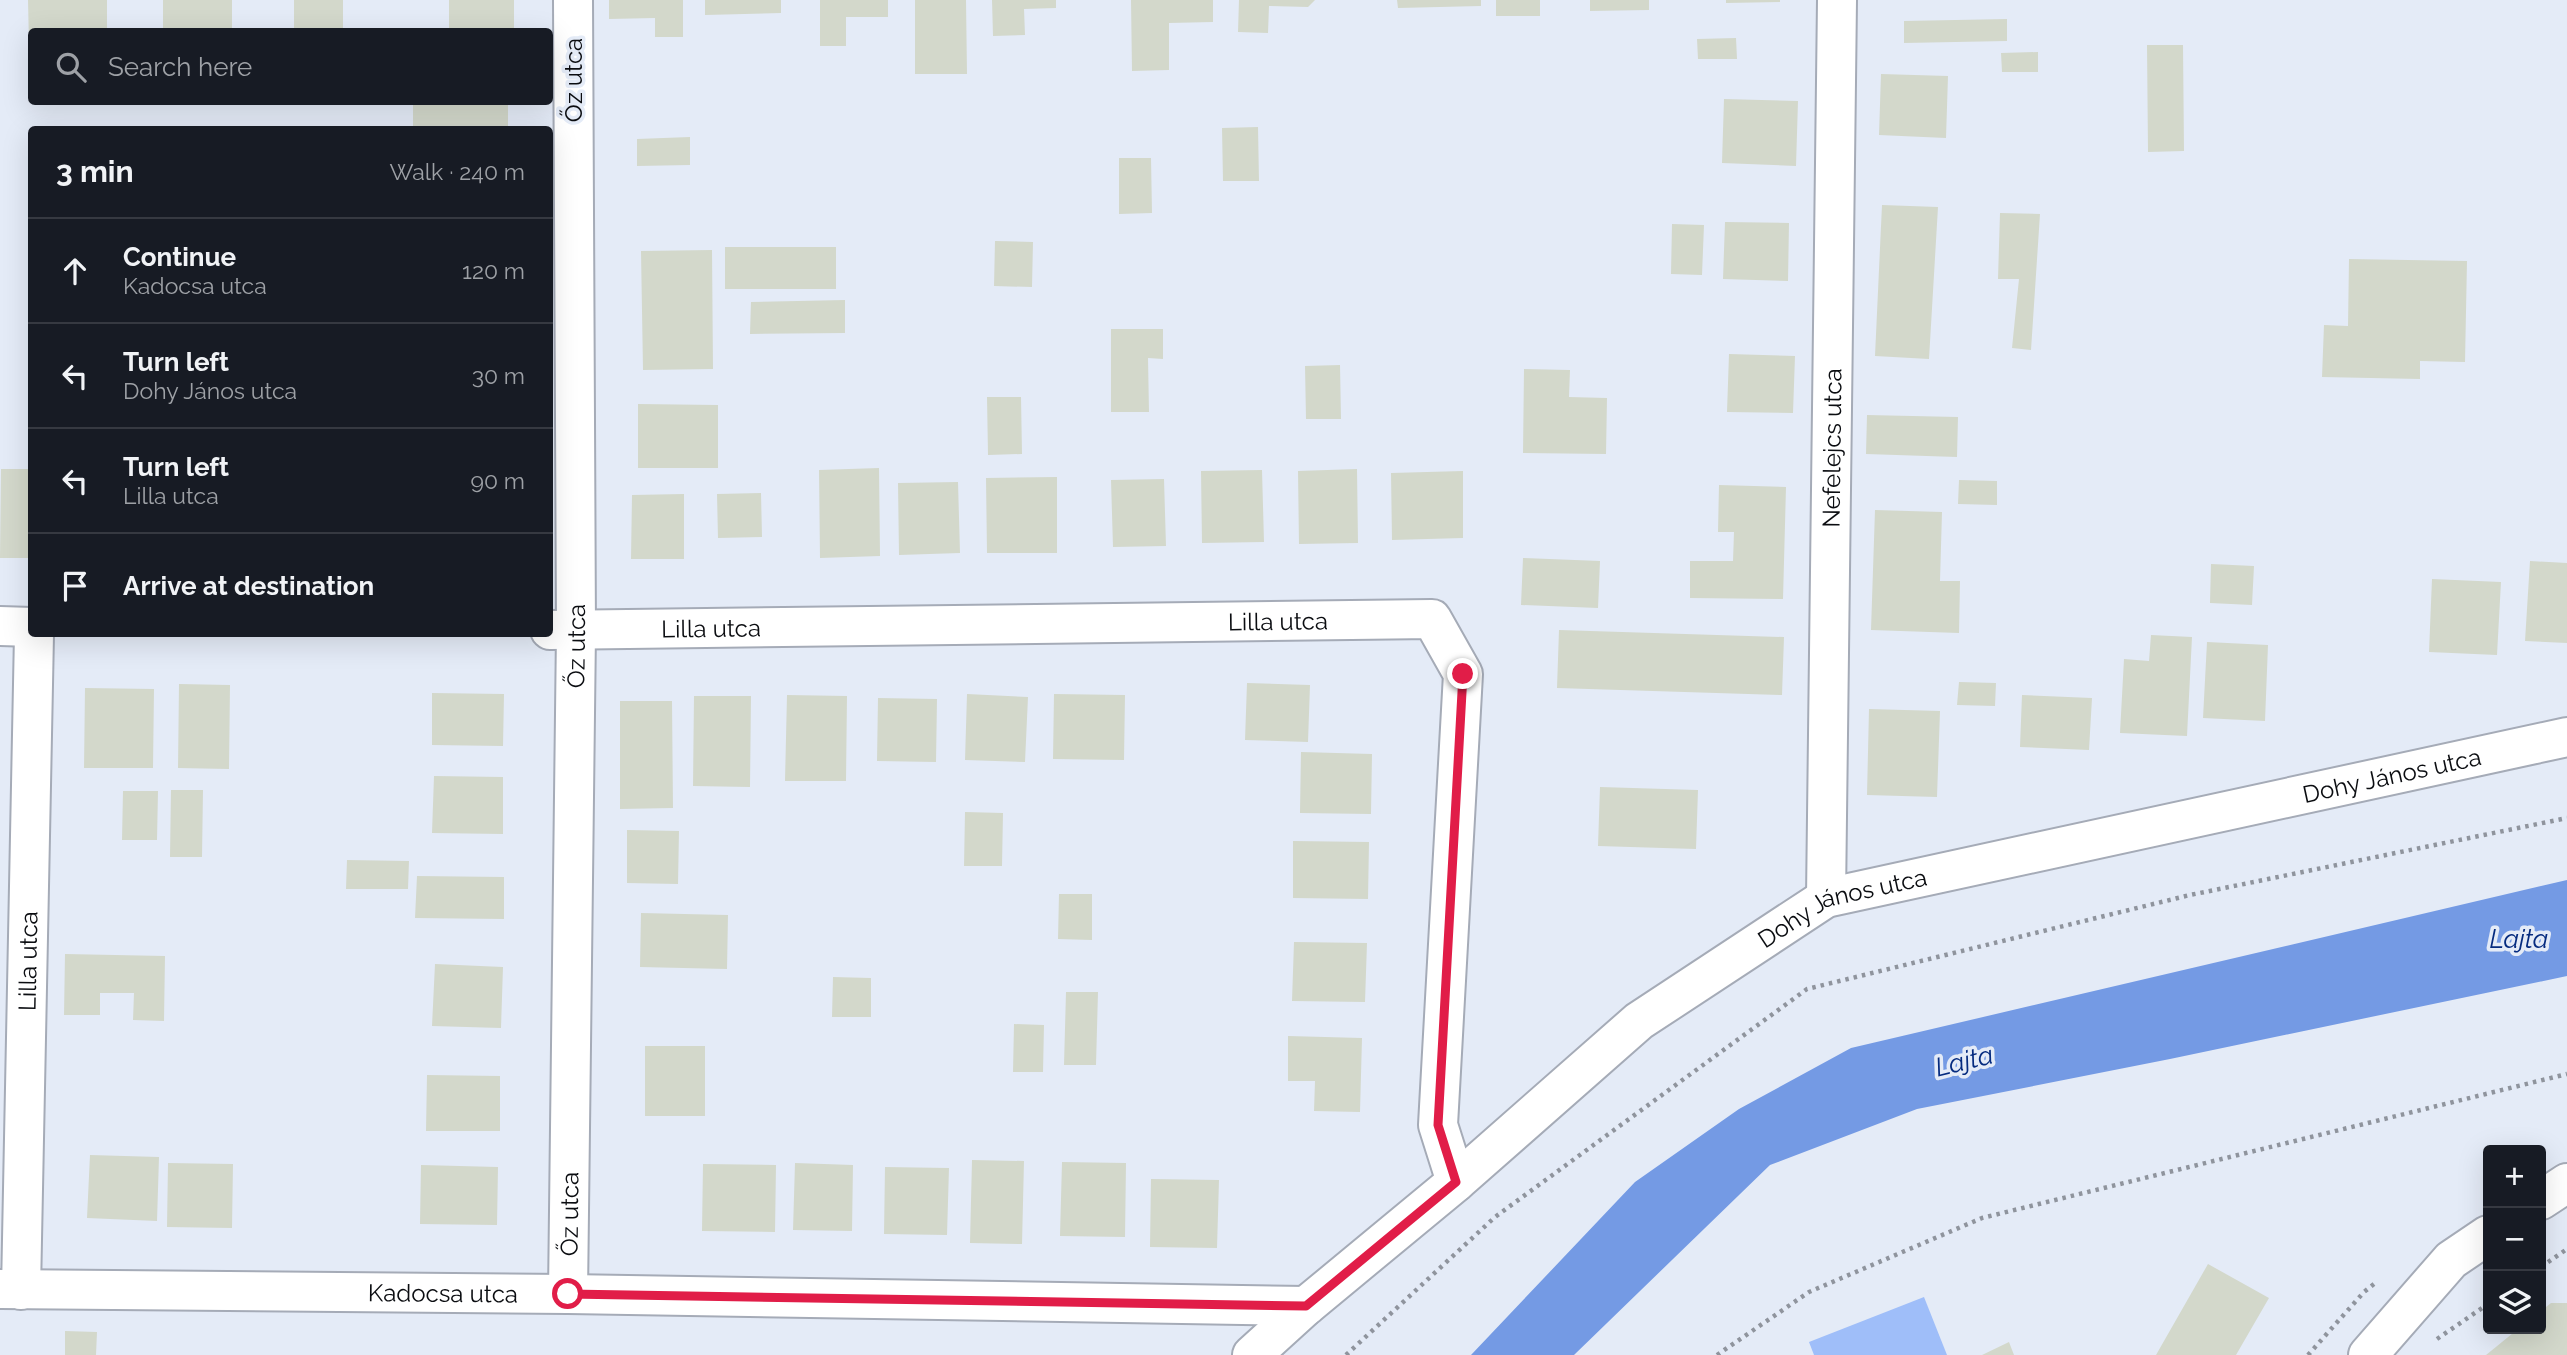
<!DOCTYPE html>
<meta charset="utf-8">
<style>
body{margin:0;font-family:Raleway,sans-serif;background:#242831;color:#f1f3f6}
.controls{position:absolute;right:21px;bottom:21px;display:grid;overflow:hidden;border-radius:7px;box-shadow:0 7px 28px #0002}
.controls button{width:63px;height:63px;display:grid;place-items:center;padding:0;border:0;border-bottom:2px solid #363941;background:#171b24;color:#f1f3f6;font:35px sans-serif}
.stop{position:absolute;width:21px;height:21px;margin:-16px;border:5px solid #e11d48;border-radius:50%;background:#fff}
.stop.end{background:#e11d48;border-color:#fff;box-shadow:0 2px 7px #0008}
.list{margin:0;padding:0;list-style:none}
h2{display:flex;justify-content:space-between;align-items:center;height:91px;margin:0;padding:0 28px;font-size:30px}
h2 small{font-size:23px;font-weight:400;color:#9ea1a6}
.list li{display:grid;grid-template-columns:46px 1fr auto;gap:21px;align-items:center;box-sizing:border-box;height:105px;padding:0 28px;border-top:2px solid #363941}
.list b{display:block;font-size:26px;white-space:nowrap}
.list p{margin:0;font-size:23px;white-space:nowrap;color:#9ea1a6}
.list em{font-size:23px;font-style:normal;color:#9ea1a6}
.icon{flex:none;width:38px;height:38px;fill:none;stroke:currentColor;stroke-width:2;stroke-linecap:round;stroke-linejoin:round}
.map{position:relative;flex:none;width:2567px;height:1355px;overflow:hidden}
.search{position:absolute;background:#171b24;box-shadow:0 7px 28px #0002;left:28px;top:28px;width:525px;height:77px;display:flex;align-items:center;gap:18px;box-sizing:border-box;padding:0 24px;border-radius:7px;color:#9ea1a6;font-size:26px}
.panel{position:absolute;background:#171b24;box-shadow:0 7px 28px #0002;left:28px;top:126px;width:525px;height:511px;border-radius:7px}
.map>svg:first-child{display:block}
.green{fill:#9fbef9}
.water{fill:#749ae4}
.building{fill:#d3d8cb}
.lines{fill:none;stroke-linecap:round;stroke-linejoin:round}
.minor-casing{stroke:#a5abb7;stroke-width:42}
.path{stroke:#8f949d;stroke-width:4.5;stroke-dasharray:3.5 5;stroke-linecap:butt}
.minor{stroke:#fff;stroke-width:38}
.route{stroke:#e11d48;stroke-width:9}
.labels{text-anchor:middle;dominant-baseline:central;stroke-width:7;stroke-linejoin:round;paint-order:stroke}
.street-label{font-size:24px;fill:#0b0d11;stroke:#e4ebf7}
.water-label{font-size:26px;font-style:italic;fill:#052b7f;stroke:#e4ebf7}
</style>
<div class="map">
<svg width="2567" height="1355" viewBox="0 0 2567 1355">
<rect width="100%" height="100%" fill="#e4ebf7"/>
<path class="green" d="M 1924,1297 L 1947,1355 L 1814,1355 L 1809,1342 Z"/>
<path class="water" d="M 2567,880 L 2567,976 L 2170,1059 L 1917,1109 L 1770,1165 L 1574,1355 L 1471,1355 L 1635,1182 L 1739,1109 L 1851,1048 Z"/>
<path class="building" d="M 28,0 L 107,0 L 107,32 L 32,32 L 32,45 L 29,45 Z
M 163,0 L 232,0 L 232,31 L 163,32 Z
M 294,0 L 343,0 L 343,31 L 294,31 Z
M 449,0 L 514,0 L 514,32 L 449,32 Z
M 609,0 L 683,0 L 683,37 L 655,37 L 655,18 L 609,19 Z
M 705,0 L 781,0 L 781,13 L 705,15 Z
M 820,0 L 888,0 L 888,17 L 846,17 L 846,46 L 820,46 Z
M 915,0 L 966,0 L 967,74 L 915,74 Z
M 992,0 L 1056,0 L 1056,8 L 1024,9 L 1025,35 L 993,36 Z
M 1131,0 L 1213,0 L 1213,22 L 1169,23 L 1169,70 L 1132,71 Z
M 1239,0 L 1315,0 L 1308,7 L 1269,6 L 1268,33 L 1238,32 Z
M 1397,0 L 1481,0 L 1481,6 L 1398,8 Z
M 1496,0 L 1540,0 L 1540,16 L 1496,16 Z
M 1590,0 L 1649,0 L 1649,10 L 1590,11 Z
M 1726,0 L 1780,0 L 1780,2 L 1726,3 Z
M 2007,19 L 2007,41 L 1904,43 L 1904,21 Z
M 1736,38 L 1737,59 L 1698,59 L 1697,39 Z
M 2147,45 L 2183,45 L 2184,151 L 2148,152 Z
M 2038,52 L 2038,72 L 2002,72 L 2001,53 Z
M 1881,74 L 1948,76 L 1946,138 L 1879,135 Z
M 1724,99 L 1798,101 L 1796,166 L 1722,163 Z
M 413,102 L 508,103 L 508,130 L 413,130 Z
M 1258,127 L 1259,181 L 1223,181 L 1222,128 Z
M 690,137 L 690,165 L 637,166 L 637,139 Z
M 1119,158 L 1151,158 L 1152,213 L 1119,214 Z
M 1882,205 L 1938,207 L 1929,359 L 1875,356 Z
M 2000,213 L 2040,214 L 2031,350 L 2012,348 L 2019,279 L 1998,279 Z
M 1725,222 L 1789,223 L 1788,281 L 1723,279 Z
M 1672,224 L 1704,225 L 1702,275 L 1671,274 Z
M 995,241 L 1033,242 L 1032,287 L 994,286 Z
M 725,247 L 836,247 L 836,289 L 725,289 Z
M 712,250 L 713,369 L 643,370 L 641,251 Z
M 2349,259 L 2467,261 L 2465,362 L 2420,361 L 2420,379 L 2322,377 L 2324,325 L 2348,326 Z
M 845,300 L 845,333 L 750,334 L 751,302 Z
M 1111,329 L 1163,329 L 1163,359 L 1148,358 L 1149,412 L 1111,412 Z
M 1729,354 L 1795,356 L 1793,413 L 1727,412 Z
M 1340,365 L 1341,419 L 1306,419 L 1305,366 Z
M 1524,369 L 1570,370 L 1569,397 L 1607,398 L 1606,454 L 1523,453 Z
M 987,397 L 1021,397 L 1022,454 L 988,455 Z
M 638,404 L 718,405 L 718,468 L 638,468 Z
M 1867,415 L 1958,417 L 1957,457 L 1866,454 Z
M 879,468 L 880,556 L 820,558 L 819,470 Z
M 1,469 L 32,469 L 32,558 L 0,558 Z
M 1357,469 L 1358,543 L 1299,544 L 1298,471 Z
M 1262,470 L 1264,542 L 1202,543 L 1201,471 Z
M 1463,471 L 1463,538 L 1392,540 L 1391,473 Z
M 1057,477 L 1057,553 L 987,553 L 986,478 Z
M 1164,479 L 1166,546 L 1113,547 L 1111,480 Z
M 1959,480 L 1997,481 L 1997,505 L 1958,504 Z
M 958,482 L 960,553 L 899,555 L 898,483 Z
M 1719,485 L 1786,487 L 1783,599 L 1690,598 L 1690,561 L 1733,561 L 1734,532 L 1718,532 Z
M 761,493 L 762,537 L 718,538 L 717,494 Z
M 684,494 L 684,559 L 631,559 L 632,495 Z
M 1875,510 L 1942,512 L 1940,581 L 1960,581 L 1959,633 L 1871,630 Z
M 1523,558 L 1600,561 L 1598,608 L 1521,605 Z
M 2530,561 L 2567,563 L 2567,643 L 2525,641 Z
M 2211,564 L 2254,566 L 2252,605 L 2210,603 Z
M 2432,579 L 2501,582 L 2497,655 L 2429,652 Z
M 1559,630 L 1784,637 L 1782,695 L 1557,688 Z
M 2151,635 L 2192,637 L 2187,736 L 2120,733 L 2124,659 L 2149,661 Z
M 2207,642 L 2268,645 L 2265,721 L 2203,718 Z
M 1959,682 L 1996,683 L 1995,706 L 1957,705 Z
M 1247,683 L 1310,685 L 1308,742 L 1245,740 Z
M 179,684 L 230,685 L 229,769 L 178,768 Z
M 85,688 L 154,689 L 153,768 L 84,768 Z
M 432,693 L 504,694 L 503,746 L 432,745 Z
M 967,694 L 1028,697 L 1025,762 L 965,760 Z
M 1054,694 L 1125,695 L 1124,760 L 1053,759 Z
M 787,695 L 847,696 L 846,781 L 785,781 Z
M 2022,695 L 2092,698 L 2089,750 L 2020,747 Z
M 694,696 L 751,696 L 750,787 L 693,786 Z
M 878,698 L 937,699 L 936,762 L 877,761 Z
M 620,701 L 672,701 L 673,808 L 620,809 Z
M 1869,709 L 1940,711 L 1937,797 L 1867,795 Z
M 1301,752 L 1372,754 L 1371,814 L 1300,813 Z
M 434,776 L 503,777 L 503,834 L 432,833 Z
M 1600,787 L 1698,790 L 1696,849 L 1598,846 Z
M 171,790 L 203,790 L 202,857 L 170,857 Z
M 123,791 L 158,791 L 157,840 L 122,840 Z
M 965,812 L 1003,813 L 1002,866 L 964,866 Z
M 627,830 L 679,831 L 678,884 L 627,883 Z
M 1293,841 L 1369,842 L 1368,899 L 1293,898 Z
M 347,860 L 409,861 L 408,889 L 346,889 Z
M 417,876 L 504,877 L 504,919 L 415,918 Z
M 1059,894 L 1092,894 L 1092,940 L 1058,939 Z
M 641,913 L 728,915 L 727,969 L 640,967 Z
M 1294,942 L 1367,943 L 1365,1002 L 1292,1001 Z
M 65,954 L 165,956 L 164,1021 L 133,1020 L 134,993 L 100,993 L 100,1015 L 64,1015 Z
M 435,964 L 503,967 L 501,1028 L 432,1026 Z
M 833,977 L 871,978 L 871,1017 L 832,1017 Z
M 1066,992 L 1098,992 L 1096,1065 L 1064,1065 Z
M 1014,1024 L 1044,1025 L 1043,1072 L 1013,1072 Z
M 1288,1036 L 1362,1038 L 1360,1112 L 1314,1111 L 1315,1081 L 1288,1081 Z
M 645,1046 L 705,1046 L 705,1116 L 645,1116 Z
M 427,1075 L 500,1076 L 500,1131 L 426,1131 Z
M 90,1155 L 159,1157 L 157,1221 L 87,1218 Z
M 972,1160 L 1024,1161 L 1022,1244 L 970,1243 Z
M 1062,1162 L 1126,1163 L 1125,1237 L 1060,1236 Z
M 168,1163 L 233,1164 L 232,1228 L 167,1227 Z
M 795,1163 L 853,1165 L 852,1231 L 793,1230 Z
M 703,1164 L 776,1165 L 775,1232 L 702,1231 Z
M 421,1165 L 498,1167 L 497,1225 L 420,1224 Z
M 885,1167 L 949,1168 L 947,1235 L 884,1234 Z
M 1151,1179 L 1219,1180 L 1217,1248 L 1150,1247 Z
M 2208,1264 L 2269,1298 L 2236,1355 L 2156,1355 Z
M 2551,1303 L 2567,1303 L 2567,1355 L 2486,1355 L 2518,1329 L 2541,1329 L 2541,1311 Z
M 65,1331 L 97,1332 L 96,1355 L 65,1355 Z
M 2009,1342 L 2014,1355 L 1982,1355 Z"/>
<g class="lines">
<defs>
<g id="minor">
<path d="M 0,626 L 32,627"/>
<path id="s1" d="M 550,630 L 1432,619 L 1463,674 L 1438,1125 L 1456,1182"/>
<path id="s2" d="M 1826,898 L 1837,0"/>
<path d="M 2541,1200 L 2567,1183"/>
<path id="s3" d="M 0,1289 L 568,1294 L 1306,1306"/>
<path id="s4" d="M 21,1290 L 34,634"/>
<path id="s5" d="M 568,1294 L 576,631 L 573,0"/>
<path id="s6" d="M 1252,1355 L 1306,1306 L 1456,1182 L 1639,1021 L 1826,898 L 2567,737"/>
<path d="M 2368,1355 L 2451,1260 L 2488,1235"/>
</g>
</defs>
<use href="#minor" class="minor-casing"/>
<path class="path" d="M 2541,1267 L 2567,1249
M 2437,1339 L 2488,1304
M 1346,1355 L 1495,1217 L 1807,989 L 2190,895 L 2567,818
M 1717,1355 L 1809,1292 L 1982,1218 L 2567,1074
M 2308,1355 L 2364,1292 L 2374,1284"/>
<use href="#minor" class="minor"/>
</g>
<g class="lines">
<path class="route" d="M 568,1294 L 1306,1306 L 1456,1182 L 1438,1125 L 1463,674"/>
</g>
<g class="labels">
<g class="street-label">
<text transform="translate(573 80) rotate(-90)">Őz utca</text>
<text stroke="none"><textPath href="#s2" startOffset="450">Nefelejcs utca</textPath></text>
<text stroke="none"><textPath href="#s1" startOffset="728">Lilla utca</textPath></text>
<text stroke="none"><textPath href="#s1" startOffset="161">Lilla utca</textPath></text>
<text stroke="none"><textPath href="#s5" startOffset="648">Őz utca</textPath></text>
<text stroke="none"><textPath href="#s6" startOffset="1314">Dohy János utca</textPath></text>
<text stroke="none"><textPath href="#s6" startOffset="747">Dohy János utca</textPath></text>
<text stroke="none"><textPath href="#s4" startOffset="329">Lilla utca</textPath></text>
<text stroke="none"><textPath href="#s5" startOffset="80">Őz utca</textPath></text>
<text stroke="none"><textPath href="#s3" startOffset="443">Kadocsa utca</textPath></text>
</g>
<g class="water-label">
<text x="2519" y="939">Lajta</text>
<text transform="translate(1964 1061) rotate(-14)">Lajta</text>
</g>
</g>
</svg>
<div class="controls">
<button>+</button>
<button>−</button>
<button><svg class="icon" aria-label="layers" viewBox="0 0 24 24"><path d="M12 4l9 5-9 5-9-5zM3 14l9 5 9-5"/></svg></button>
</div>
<div class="stop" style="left:568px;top:1294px"></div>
<div class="stop end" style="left:1463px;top:674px"></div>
<div class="search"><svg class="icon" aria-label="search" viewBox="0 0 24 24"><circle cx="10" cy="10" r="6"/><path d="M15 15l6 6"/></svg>Search here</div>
<section class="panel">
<h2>3 min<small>Walk · 240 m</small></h2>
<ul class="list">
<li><svg class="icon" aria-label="ahead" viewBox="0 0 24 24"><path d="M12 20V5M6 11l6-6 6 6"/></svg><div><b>Continue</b><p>Kadocsa utca</p></div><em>120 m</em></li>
<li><svg class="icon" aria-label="left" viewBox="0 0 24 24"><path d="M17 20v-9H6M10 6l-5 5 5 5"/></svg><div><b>Turn left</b><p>Dohy János utca</p></div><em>30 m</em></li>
<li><svg class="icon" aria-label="left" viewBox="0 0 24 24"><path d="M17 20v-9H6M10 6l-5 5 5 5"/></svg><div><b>Turn left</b><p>Lilla utca</p></div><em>90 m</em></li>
<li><svg class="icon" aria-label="arrive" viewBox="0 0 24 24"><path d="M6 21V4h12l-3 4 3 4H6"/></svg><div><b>Arrive at destination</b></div></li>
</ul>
</section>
</div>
